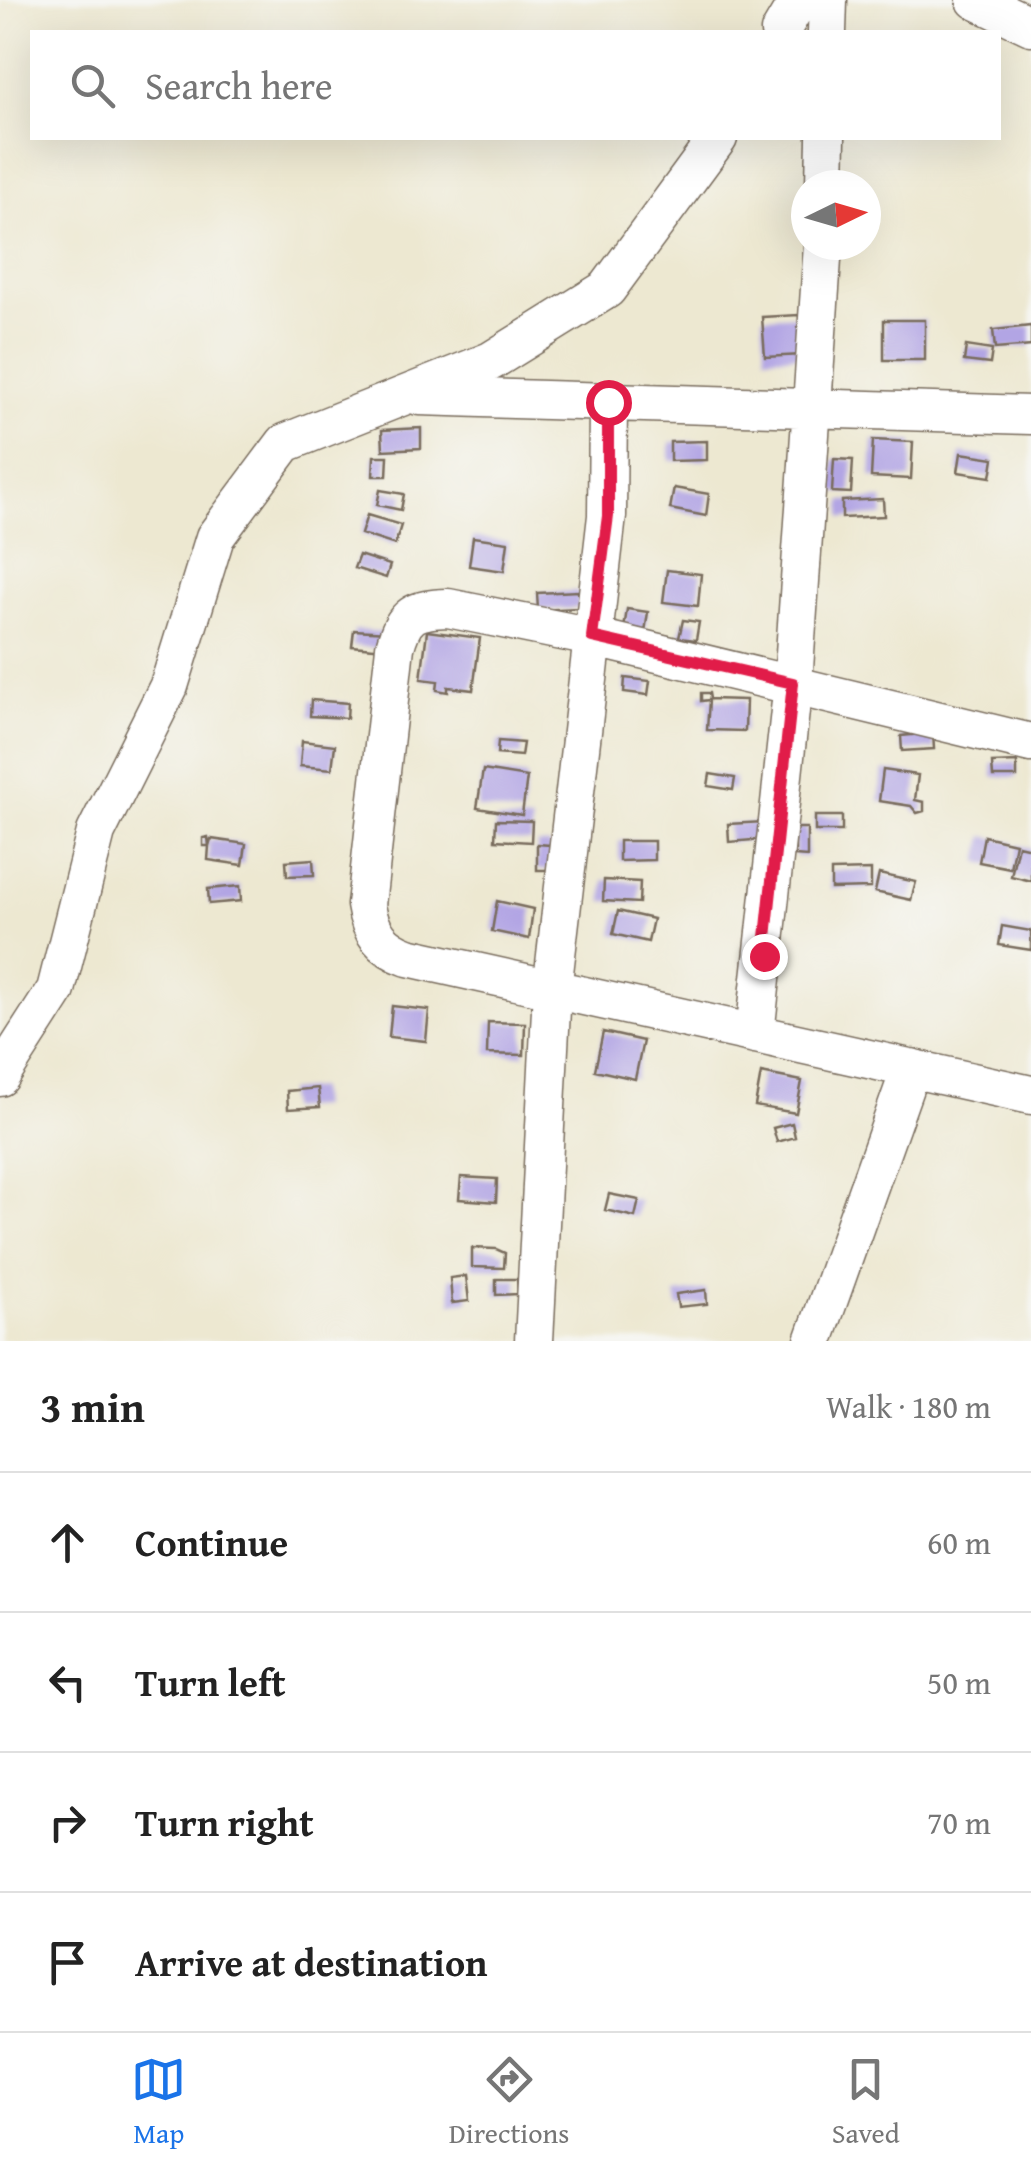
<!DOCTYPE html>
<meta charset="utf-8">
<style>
body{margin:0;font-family:"Gentium Book Plus",serif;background:#f6f6f6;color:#222}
.compass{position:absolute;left:791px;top:170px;width:90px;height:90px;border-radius:50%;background:#fff;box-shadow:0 10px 40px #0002;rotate:85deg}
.stop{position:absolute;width:30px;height:30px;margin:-22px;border:8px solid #e11d48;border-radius:50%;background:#fff}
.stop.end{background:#e11d48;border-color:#fff;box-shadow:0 2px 10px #0008}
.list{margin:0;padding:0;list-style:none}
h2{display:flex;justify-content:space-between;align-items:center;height:130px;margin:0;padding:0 40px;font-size:42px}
h2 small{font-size:32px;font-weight:400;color:#767676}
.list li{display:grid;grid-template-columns:65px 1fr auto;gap:30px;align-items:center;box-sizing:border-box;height:140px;padding:0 40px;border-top:2px solid #e0e0e0}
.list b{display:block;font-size:38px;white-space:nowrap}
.list em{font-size:32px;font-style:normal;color:#767676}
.icon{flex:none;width:55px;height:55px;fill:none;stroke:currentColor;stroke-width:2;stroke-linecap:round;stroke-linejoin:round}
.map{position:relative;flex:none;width:1031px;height:1341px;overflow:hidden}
.search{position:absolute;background:#fff;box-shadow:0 10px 40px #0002;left:30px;right:30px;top:30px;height:110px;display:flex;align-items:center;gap:25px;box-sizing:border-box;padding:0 35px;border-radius:0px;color:#767676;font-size:38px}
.sheet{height:690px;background:#fff}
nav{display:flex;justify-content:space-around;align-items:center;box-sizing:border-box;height:140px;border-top:2px solid #e0e0e0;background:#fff;font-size:28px;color:#767676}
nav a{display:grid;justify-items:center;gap:5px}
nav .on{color:#1a73e8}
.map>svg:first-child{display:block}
.building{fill:#b2a5e4}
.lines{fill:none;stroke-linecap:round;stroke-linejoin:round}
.minor-casing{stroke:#796c5d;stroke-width:41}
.minor{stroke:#fff;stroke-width:38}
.route{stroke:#e11d48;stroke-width:12}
</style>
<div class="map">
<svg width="1031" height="1341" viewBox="0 0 1031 1341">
<rect width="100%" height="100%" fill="#f6f6f2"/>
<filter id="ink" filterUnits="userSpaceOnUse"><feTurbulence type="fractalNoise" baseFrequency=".01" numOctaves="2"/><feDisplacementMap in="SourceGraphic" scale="20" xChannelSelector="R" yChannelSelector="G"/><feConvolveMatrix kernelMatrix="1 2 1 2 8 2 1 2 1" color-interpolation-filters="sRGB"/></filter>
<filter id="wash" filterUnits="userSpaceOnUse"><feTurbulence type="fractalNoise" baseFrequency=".0048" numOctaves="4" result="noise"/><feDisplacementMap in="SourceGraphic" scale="40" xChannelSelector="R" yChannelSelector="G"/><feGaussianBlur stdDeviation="2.25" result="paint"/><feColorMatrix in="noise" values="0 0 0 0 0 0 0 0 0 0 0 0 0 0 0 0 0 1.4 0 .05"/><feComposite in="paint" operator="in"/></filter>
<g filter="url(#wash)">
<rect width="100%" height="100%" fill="#ede8d1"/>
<g id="blocks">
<path class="building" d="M 799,315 L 802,355 L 765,357 L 762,317 Z
M 884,320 L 925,320 L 925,360 L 884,360 Z
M 1031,326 L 1031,346 L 995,349 L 993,330 Z
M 966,346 L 992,350 L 990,364 L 964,361 Z
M 421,428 L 421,448 L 383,450 L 382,430 Z
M 873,440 L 913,442 L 911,479 L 871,477 Z
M 707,441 L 707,460 L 670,461 L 670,442 Z
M 961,453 L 994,458 L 991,477 L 958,472 Z
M 374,456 L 388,456 L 387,476 L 373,476 Z
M 834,459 L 853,460 L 851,493 L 832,492 Z
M 674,488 L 709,494 L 706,516 L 670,509 Z
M 380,490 L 404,494 L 401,510 L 377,505 Z
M 883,499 L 884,516 L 842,518 L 842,501 Z
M 367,515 L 401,525 L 395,545 L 361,534 Z
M 473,537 L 508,542 L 504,571 L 469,566 Z
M 359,555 L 390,565 L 386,578 L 354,568 Z
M 667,570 L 701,574 L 698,606 L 663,602 Z
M 578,591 L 579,608 L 538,610 L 537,593 Z
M 627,609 L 648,612 L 645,632 L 624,629 Z
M 683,620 L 699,622 L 696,640 L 679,638 Z
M 354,630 L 387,632 L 385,649 L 352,646 Z
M 427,631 L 480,638 L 473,690 L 448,687 L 448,692 L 437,690 L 438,681 L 421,679 Z
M 625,678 L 650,681 L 648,695 L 624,692 Z
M 701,693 L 709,693 L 710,699 L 746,700 L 745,731 L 707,730 L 709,700 L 701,701 Z
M 311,700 L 348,703 L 347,718 L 310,716 Z
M 933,733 L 934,749 L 902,751 L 901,736 Z
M 302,741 L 335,745 L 332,769 L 300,766 Z
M 498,741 L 523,743 L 521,756 L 497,754 Z
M 1017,762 L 1017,777 L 993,777 L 992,763 Z
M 483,770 L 527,777 L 522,815 L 477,808 Z
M 883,770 L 918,775 L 915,800 L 924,802 L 924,811 L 917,813 L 911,806 L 879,801 Z
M 710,774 L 735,778 L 733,790 L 708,786 Z
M 815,816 L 842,816 L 842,831 L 815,831 Z
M 496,820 L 532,821 L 531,842 L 495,840 Z
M 764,822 L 765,839 L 729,842 L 728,824 Z
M 795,828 L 807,828 L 807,857 L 795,856 Z
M 984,836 L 1015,843 L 1010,868 L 979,862 Z
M 208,837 L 209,846 L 211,839 L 246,844 L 243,865 L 208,860 L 209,846 L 203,846 L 203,838 Z
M 619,841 L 654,841 L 654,860 L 619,861 Z
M 537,844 L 550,845 L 550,870 L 537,870 Z
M 1018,845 L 1031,848 L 1031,881 L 1011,876 Z
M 313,859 L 314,875 L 287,876 L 286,861 Z
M 871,870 L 871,888 L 831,889 L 831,871 Z
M 879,874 L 916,882 L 911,900 L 875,892 Z
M 604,880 L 640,882 L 639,903 L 603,901 Z
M 240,886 L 241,901 L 209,904 L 208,889 Z
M 497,901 L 533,909 L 529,939 L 492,931 Z
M 618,911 L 653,919 L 648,942 L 613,934 Z
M 1002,926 L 1031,931 L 1031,950 L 999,945 Z
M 392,1006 L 429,1010 L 426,1041 L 389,1037 Z
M 488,1022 L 525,1023 L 524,1055 L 487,1054 Z
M 603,1032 L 643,1041 L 635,1079 L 595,1070 Z
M 761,1073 L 802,1081 L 796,1113 L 755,1106 Z
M 318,1088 L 320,1107 L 288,1109 L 287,1091 Z
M 792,1123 L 795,1137 L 777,1142 L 773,1128 Z
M 461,1177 L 497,1179 L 496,1202 L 459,1199 Z
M 609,1194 L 639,1200 L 635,1217 L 605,1210 Z
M 472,1248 L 496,1249 L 505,1253 L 504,1268 L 472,1267 Z
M 466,1276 L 469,1301 L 452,1303 L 450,1278 Z
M 496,1279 L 517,1279 L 518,1294 L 496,1295 Z
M 706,1290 L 707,1304 L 678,1307 L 676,1294 Z"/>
</g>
</g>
<g filter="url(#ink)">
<use href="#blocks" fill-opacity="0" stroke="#796c5d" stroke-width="2.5"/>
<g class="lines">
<defs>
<path id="minor" d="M 976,0 L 1031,26
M 780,32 L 799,0
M 827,32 L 828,0
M 825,185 L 826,138
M 419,396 L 1031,415
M 1031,743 L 592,637 L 448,608 C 414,609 404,614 395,647 L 366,905 C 370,932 382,948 408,957 L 1031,1095
M 755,1034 L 793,683 L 823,245
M 0,1077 L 56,990 L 96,832 L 169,686 L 215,537 L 285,443 L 491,361 L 607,289 L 718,138
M 534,1341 L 552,990 L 607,516 L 608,402
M 814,1341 L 911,1068"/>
</defs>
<use href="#minor" class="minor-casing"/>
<use href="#minor" class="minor"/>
</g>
</g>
<g class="lines" filter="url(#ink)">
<path class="route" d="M 608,402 L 608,516 L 592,637 L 793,683 L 764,956"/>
</g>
</svg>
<svg class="compass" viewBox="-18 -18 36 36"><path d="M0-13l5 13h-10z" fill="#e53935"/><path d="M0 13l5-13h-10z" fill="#767676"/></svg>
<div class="stop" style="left:608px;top:402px"></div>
<div class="stop end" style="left:764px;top:956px"></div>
<div class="search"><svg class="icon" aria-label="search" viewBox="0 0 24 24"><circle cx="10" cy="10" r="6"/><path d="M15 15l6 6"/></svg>Search here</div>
</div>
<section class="sheet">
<h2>3 min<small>Walk · 180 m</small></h2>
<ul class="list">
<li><svg class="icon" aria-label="ahead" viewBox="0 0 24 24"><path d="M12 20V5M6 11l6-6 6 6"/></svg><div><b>Continue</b></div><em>60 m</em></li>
<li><svg class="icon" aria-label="left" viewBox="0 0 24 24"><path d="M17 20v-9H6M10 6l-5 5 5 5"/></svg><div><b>Turn left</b></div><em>50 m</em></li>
<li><svg class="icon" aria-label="right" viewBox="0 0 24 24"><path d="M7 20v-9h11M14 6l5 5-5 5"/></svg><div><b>Turn right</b></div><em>70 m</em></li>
<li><svg class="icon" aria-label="arrive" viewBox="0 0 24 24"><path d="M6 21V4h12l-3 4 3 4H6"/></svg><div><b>Arrive at destination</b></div></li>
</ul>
</section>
<nav>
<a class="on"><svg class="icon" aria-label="map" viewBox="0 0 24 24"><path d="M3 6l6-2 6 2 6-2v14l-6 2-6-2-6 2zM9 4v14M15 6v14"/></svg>Map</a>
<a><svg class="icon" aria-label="directions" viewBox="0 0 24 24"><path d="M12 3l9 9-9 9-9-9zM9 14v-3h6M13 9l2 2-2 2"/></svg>Directions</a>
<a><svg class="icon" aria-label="saved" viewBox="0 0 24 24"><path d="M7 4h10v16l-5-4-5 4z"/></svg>Saved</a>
</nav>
